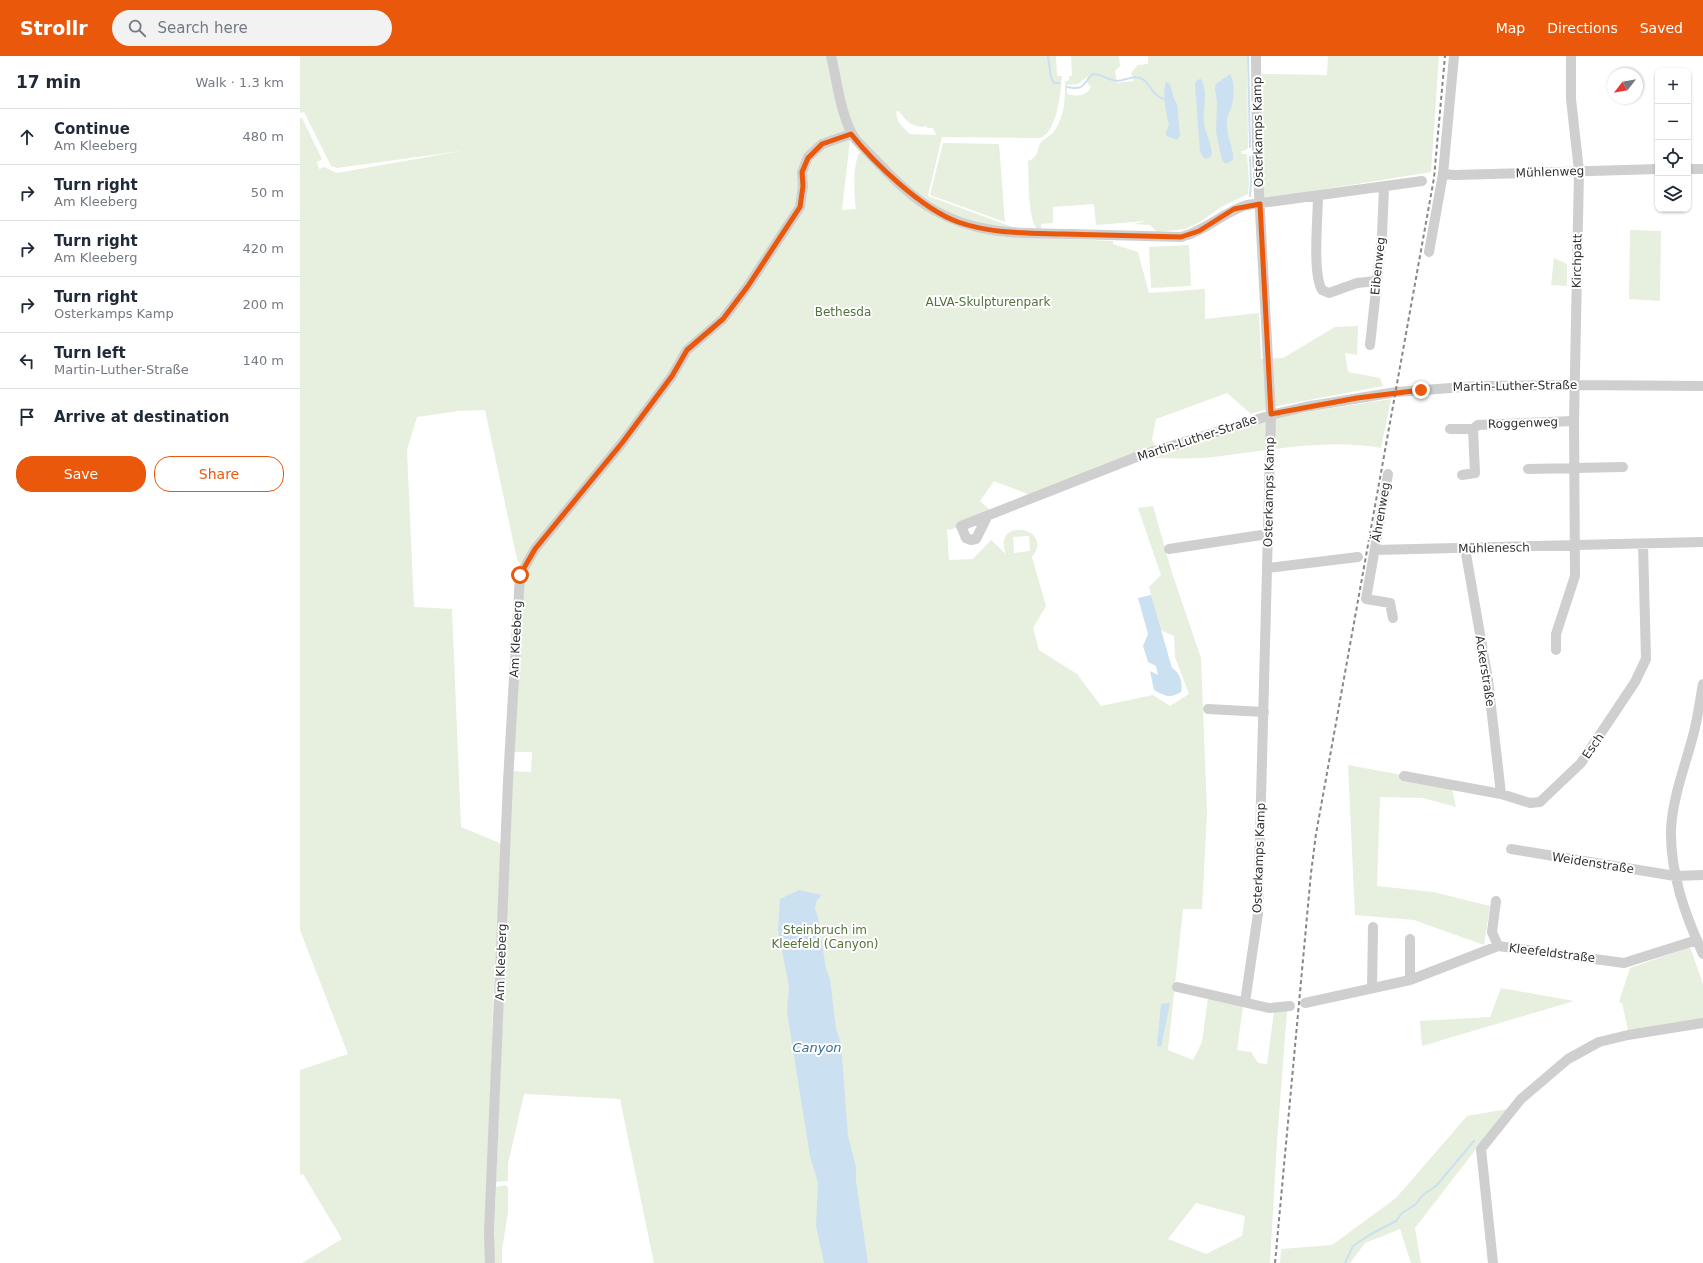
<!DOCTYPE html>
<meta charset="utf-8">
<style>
body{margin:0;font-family:"DejaVu Sans",sans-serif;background:#f2f2f3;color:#1f2937}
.controls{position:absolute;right:12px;top:12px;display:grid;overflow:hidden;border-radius:8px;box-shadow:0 1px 3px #0004}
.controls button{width:36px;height:36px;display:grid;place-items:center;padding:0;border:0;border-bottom:1px solid #e0e1e3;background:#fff;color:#1f2937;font:20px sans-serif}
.compass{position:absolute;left:1307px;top:12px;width:36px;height:36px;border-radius:50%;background:#fff;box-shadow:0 1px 3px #0004;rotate:239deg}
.stop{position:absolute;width:12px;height:12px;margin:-9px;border:3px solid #ea580c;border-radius:50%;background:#fff}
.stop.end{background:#ea580c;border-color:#fff;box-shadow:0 1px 4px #0008}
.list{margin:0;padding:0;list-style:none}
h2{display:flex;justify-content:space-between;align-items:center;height:52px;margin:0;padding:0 16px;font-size:17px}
h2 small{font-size:13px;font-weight:400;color:#747a83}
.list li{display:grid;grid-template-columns:26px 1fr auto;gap:12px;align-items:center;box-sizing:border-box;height:56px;padding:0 16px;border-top:1px solid #e0e1e3}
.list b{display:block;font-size:15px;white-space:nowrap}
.list p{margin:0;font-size:13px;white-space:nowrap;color:#747a83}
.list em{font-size:13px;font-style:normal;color:#747a83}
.actions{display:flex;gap:8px;padding:12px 16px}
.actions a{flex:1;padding:9px 0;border:1px solid #ea580c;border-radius:16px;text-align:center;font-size:14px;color:#ea580c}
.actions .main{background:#ea580c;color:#fff}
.icon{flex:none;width:22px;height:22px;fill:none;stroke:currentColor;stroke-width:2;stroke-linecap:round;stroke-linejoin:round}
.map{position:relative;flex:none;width:1403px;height:1207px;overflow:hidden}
header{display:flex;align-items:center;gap:24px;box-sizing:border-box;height:56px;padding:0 20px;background:#ea580c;color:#fff}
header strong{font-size:19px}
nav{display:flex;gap:22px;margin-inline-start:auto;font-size:14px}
.search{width:280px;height:36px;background:#f2f2f3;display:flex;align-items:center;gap:10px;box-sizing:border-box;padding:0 14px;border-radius:22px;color:#747a83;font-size:15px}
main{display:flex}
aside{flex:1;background:#fff}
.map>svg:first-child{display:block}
.green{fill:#e7efdf;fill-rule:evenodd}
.water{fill:#cbe0f0}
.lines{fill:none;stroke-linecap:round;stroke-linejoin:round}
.stream{stroke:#cbe0f0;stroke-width:2}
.minor{stroke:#cfcfcf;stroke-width:10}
.rail{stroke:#878787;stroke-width:2;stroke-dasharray:4 3;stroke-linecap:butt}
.route{stroke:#ea580c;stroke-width:5}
.labels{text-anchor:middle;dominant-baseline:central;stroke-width:4;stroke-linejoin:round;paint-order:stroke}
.street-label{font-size:12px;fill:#323232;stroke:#fff}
.park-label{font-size:12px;fill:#52723b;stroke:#fff}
.water-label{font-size:13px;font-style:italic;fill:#38709b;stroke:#fff}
</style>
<header>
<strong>Strollr</strong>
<div class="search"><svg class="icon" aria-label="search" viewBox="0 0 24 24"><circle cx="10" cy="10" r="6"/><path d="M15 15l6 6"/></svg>Search here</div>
<nav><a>Map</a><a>Directions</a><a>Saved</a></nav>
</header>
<main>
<aside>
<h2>17 min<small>Walk · 1.3 km</small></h2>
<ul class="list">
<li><svg class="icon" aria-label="ahead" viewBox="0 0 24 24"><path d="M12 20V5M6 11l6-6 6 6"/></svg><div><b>Continue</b><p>Am Kleeberg</p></div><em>480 m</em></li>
<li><svg class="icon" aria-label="right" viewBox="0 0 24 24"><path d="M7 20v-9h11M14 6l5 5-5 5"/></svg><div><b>Turn right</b><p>Am Kleeberg</p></div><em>50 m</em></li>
<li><svg class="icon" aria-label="right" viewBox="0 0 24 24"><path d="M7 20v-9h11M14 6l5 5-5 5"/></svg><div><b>Turn right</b><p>Am Kleeberg</p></div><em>420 m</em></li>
<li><svg class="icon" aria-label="right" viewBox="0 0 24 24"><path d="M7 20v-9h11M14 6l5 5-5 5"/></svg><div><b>Turn right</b><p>Osterkamps Kamp</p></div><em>200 m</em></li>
<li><svg class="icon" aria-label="left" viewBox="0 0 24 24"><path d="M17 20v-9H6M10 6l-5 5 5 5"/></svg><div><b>Turn left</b><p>Martin-Luther-Straße</p></div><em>140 m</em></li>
<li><svg class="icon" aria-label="arrive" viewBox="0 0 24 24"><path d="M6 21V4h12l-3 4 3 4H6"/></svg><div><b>Arrive at destination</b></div></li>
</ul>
<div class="actions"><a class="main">Save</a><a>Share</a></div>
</aside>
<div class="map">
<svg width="1403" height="1207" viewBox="0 0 1403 1207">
<rect width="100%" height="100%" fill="#fff"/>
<path class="green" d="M 0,0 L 756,0 L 757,20 L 762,20 C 761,35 757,79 739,82 L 642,81 L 628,140 L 715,172 L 714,181 L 813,185 L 813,188 L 838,196 L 849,237 L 905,233 L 905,263 L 959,257 L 961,303 L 983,302 L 1035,271 L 1058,270 L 1057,299 L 1045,297 L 1048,316 L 1080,322 L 1083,330 L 977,350 L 951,358 L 927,337 L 856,363 L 852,383 L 855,391 L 730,439 L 694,425 L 680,445 L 693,457 L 650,474 L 647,473 L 649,504 L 673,503 L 691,484 L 706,498 C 691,460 756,471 732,501 L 746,550 L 733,572 L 739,594 L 777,618 L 801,650 L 853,639 L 870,650 L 889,638 L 875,601 L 874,580 L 860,574 L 849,531 L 861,519 L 838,452 L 853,450 L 872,517 L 901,602 L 907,756 L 902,853 L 883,853 L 868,994 L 893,1004 L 902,986 L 908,942 L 943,950 L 937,994 L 951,996 L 958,1007 L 967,1008 L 974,956 L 987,955 L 977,1086 L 970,1207 L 354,1207 L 320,1043 L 224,1038 L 208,1108 L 208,1125 L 196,1126 L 212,715 L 231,716 L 232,696 L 213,696 L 221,508 L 218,506 L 215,494 L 185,354 L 158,355 L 117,361 L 107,394 L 114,551 L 152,553 L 161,771 L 202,788 L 193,946 L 187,1207 L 2,1207 L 42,1183 L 3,1118 L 0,1119 L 0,1014 L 48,998 L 0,874 L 0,62 L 2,62 L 22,103 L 17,106 L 19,113 L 24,111 L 37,117 L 161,95 L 37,112 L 31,110 L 4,56 L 0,57 ZM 599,55 C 606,65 613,73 627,70 L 627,72 L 633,72 L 636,79 L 609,78 L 598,65 L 596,56 ZM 550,84 L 561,94 C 552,106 554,138 556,153 L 542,154 ZM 729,480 L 730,495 L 714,497 L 713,481 ZM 896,1147 L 945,1160 L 942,1180 L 906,1198 L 868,1183 Z
M 771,0 L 819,0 L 820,10 L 815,15 L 817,27 L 834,25 L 831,17 L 838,9 L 848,8 L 848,0 L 947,0 L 948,92 L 944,95 L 941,95 L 942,98 L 947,98 L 949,127 L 948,138 L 921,151 L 900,166 L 885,173 L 857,176 L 850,169 L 834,168 L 847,165 L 796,169 L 794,148 L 753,151 L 753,167 L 741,168 L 741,174 L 738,174 C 727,164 729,120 728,105 C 740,101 736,93 741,86 C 745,82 752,79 755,74 C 765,59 765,43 765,26 L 769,24 L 769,20 L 772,20 ZM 788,20 L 786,25 L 791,31 C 787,40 776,41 767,38 L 767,29 L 778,28 Z
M 1028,0 L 1139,0 L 1131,116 L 963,143 L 962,18 L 1027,19 Z
M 643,87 L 699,88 L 705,166 L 630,139 Z
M 1330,174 L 1361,175 L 1360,245 L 1329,243 Z
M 889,189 L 891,230 L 851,232 L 849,191 Z
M 1254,202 L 1267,208 L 1267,230 L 1251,229 Z
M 1091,343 L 1081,392 C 1022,381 961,397 902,402 C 885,403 867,402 850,402 L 975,361 Z
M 1048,709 L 1151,728 L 1156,751 L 1123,742 L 1080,741 L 1077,830 L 1133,836 L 1190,850 L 1184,889 L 1114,864 L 1055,859 Z
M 1390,891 L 1403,928 L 1403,963 L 1328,974 L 1322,947 L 1319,946 L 1330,912 Z
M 1201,932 L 1274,945 L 1122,990 L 1120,965 L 1190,961 Z
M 1207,1053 L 1115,1172 L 1121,1207 L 1111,1207 L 1100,1173 L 1065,1187 L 1050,1207 L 980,1207 L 981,1193 L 1032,1189 L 1096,1142 L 1167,1060 Z
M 206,1129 L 208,1132 L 208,1156 L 202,1194 L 202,1207 L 193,1207 L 196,1131 Z"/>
<path class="water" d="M 930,18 C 935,27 934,40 932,49 C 931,54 927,59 927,64 C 925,78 934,90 933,104 L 926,108 L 922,104 L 916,76 L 917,46 L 915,32 L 916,28 Z
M 901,23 C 909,37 902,52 904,67 C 905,77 914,91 911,101 L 905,103 L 900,96 L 895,28 L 897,24 Z
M 866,26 L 870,28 L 874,43 L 877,48 L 880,80 L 877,84 L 866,80 L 866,76 L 869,69 C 866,58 862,36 866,26 Z
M 851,539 L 872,612 C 880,617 883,626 881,636 C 870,643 865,640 854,634 L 850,615 L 858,619 L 856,610 L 848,606 L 843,590 L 848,578 L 838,542 Z
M 499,834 L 522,839 L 517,844 L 515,852 L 518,862 L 526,913 L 530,923 L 536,973 L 541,987 L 548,1080 L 556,1111 L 556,1125 L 568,1207 L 524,1207 L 516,1170 L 518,1127 L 510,1100 L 487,956 L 489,930 L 478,874 L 480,843 Z
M 870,947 L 861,991 L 857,990 L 861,948 Z"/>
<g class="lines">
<path class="stream" d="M 748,0 L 751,21 L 754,27 L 759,27
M 948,0 L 950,91
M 767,31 C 786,35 782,27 793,18 C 801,18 809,24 817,25 C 826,25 835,17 844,24 C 854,33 850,38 866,44
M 950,140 L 951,126 L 950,101
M 1045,1207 L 1053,1190 L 1071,1178 L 1096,1165 L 1102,1157 L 1115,1149 L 1123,1139 L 1136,1130 L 1174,1085"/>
<path class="minor" d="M 531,0 C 537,24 541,64 556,84 C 580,108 604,137 634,154 C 679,180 723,177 772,178 C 809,179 845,180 881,181 C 906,175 923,156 947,149 L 1122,125
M 1388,113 L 1403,113
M 1143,118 L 1155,119 L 1358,113
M 1018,140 C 1018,161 1012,217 1022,234 L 1029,237 L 1057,227 L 1076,225
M 1129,196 L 1143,118 L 1154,0
M 1070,289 L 1082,179 L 1084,131
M 1150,373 L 1173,373 L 1178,369 L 1274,365
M 1228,413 L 1323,411
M 1088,418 L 1066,543 L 1090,547 L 1093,562
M 1162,419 L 1175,417 L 1173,373
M 687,461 L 676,483 L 671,484 L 666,482 L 661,470 L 839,400 L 971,359 L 1005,351 L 1096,336 L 1178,330 L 1275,329 L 1403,330
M 1165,492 L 1188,624 L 1201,738
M 869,493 L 968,478
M 1075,494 L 1403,486
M 968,512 L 1058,501
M 1256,594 L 1256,578 L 1275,520 L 1274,365 L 1279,115 L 1271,43 L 1271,0
M 1403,628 C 1400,644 1398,660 1394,676 C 1386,708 1373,739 1371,773 C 1370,817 1385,859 1403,898
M 908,653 L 964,656
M 1104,720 L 1201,738 L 1230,747 L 1240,746 L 1281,707 L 1335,626 L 1346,603 L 1343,489
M 1211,793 L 1375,820 L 1403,819
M 1196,845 L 1192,876 L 1198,890
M 1110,883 L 1110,924
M 877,931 L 969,952 L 990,950
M 1072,932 L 1073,871
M 945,946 L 958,858 L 971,359 L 957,100 L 956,0
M 1005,947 L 1110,924 L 1198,890 L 1324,907 L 1397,884
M 190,1207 L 189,1177 L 208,725 L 220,519 L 235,493 L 322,387 L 372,320 L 387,294 L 423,263 L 448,230 L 500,151 L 503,130 L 502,116 L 508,101 L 522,88 L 551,78
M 1193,1207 L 1181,1093 L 1221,1043 L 1268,1003 L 1299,986 L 1328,979 L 1403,967"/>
<path class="rail" d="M 975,1207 L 1011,817 L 1016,778 L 1134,122 L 1145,0"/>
</g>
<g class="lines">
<path class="route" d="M 220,519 L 235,493 L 322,387 L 372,320 L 387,294 L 423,263 L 448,230 L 500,151 L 503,130 L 502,116 L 508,102 L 522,88 L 551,78 C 575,108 622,153 658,166 C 692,178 727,177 763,178 C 802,179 842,180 881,181 L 899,175 L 934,153 L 960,148 L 971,358 L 1057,342 L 1121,334"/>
</g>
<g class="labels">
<g class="street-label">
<text transform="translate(958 76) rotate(-91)">Osterkamps Kamp</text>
<text transform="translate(1250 116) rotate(-2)">Mühlenweg</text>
<text transform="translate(1277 205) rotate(-89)">Kirchpatt</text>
<text transform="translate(1078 210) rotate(-84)">Eibenweg</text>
<text transform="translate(1215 330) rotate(-1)">Martin-Luther-Straße</text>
<text transform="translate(1223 367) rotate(-2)">Roggenweg</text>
<text transform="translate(897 382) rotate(-18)">Martin-Luther-Straße</text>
<text transform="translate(969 436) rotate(-89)">Osterkamps Kamp</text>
<text transform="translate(1081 456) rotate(-80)">Ährenweg</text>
<text transform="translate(1194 492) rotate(-1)">Mühlenesch</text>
<text transform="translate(216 583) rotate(-87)">Am Kleeberg</text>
<text transform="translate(1185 615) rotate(81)">Ackerstraße</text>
<text transform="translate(1293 690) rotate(-56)">Esch</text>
<text transform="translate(959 802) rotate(-88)">Osterkamps Kamp</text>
<text transform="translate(1293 807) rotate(9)">Weidenstraße</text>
<text transform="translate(1252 897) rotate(7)">Kleefeldstraße</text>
<text transform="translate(201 906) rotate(-88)">Am Kleeberg</text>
</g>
<g class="park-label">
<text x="688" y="246">ALVA-Skulpturenpark</text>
<text x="543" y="256">Bethesda</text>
<text x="525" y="874">Steinbruch im<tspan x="525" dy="14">Kleefeld (Canyon)</tspan></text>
</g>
<g class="water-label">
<text x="517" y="991">Canyon</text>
</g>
</g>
</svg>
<div class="controls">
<button>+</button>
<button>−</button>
<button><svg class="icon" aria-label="locate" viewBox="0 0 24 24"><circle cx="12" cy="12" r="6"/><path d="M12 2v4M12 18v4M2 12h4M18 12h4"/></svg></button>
<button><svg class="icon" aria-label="layers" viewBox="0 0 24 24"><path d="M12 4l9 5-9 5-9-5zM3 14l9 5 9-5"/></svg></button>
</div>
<svg class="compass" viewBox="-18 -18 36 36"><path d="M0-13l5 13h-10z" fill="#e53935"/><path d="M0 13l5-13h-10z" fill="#747a83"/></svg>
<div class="stop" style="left:220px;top:519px"></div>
<div class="stop end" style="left:1121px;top:334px"></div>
</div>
</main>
